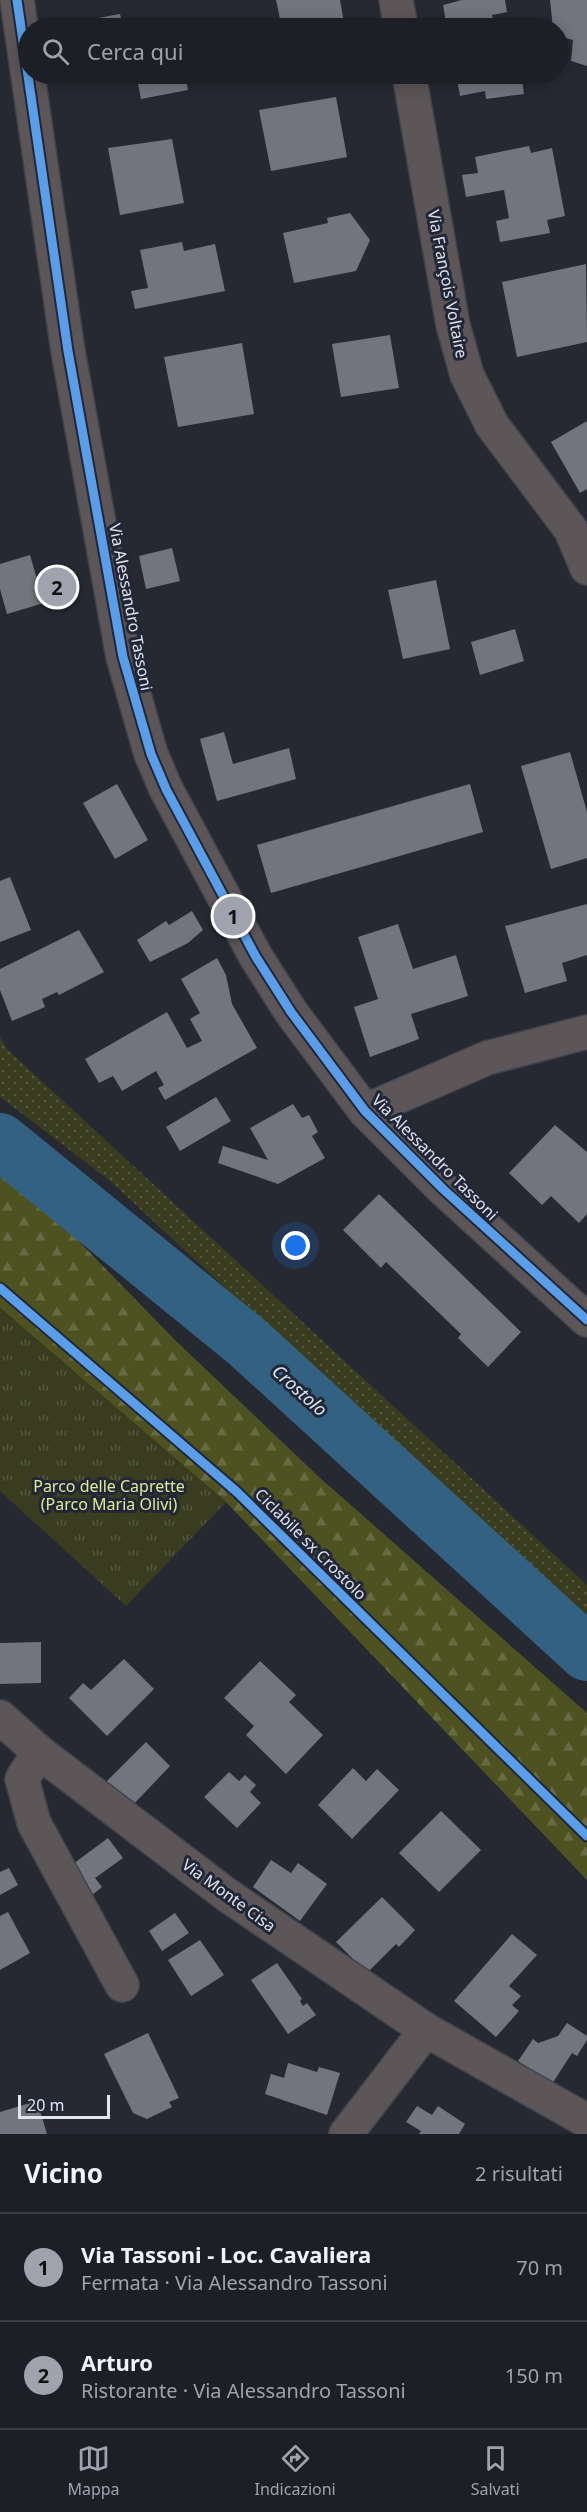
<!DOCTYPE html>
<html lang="it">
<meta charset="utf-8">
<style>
body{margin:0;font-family:"Noto Sans",sans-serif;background:#292c32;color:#f1f3f6}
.scale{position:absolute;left:18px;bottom:15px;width:92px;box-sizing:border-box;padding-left:6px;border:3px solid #e1e5f0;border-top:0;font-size:16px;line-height:21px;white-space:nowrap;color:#e1e5f0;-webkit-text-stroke:4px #212737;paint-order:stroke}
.you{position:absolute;left:296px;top:1246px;width:21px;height:21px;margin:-15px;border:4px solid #fff;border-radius:50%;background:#1a73e8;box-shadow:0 0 0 9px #1a73e833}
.badge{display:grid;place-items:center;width:39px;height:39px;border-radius:50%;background:#a0a3ae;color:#111;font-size:20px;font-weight:700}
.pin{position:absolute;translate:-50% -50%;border:3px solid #fff;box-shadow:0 2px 6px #0006}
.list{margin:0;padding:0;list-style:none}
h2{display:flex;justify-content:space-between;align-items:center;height:78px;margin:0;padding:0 24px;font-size:26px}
h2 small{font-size:20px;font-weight:400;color:#a0a2a7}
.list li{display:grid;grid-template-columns:39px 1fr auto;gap:18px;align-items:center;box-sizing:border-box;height:108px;padding:0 24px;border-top:2px solid #3a3d43}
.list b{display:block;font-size:22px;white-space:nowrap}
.list p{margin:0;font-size:20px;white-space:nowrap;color:#a0a2a7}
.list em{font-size:20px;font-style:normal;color:#a0a2a7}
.icon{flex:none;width:33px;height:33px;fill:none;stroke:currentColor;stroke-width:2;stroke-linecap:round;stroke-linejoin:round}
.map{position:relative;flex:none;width:587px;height:2134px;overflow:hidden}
.search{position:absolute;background:#1c1f26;box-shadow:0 3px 15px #0003;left:18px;right:18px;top:18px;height:66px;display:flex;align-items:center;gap:15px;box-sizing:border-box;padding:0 21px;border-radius:33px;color:#a0a2a7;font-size:22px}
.sheet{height:294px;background:#1c1f26}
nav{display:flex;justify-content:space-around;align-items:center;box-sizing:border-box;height:84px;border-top:2px solid #3a3d43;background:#1c1f26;font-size:16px;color:#a0a2a7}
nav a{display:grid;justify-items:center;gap:3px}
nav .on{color:#a0a3ae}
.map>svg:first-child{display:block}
.grass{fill:url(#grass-dots)}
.forest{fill:url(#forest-firs)}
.park{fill:url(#park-tufts)}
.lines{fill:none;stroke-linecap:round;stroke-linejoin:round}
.river{stroke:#336182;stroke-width:56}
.building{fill:#72757d}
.minor-casing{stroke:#41444c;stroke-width:36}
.minor{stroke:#5d5658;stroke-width:33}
.cycleway-casing{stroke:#212737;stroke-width:13}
.cycleway{stroke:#5a9eea;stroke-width:9}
.labels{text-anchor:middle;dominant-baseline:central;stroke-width:6;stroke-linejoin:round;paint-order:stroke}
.street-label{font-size:16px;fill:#e1e5f0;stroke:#212737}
.park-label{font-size:16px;fill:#e1ea93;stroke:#212737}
.water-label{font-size:18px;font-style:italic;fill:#d8e6f2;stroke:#212737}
</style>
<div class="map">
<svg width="587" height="2134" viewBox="0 0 587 2134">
<defs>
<pattern id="grass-dots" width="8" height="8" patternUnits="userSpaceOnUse" patternTransform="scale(1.5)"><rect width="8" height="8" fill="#393c1f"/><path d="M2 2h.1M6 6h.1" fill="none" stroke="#555840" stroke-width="1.8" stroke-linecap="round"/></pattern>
<pattern id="forest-firs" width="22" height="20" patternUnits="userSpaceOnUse" patternTransform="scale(1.5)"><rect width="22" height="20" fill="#4e5221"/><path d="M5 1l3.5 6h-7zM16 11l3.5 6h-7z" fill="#676b42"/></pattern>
<pattern id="park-tufts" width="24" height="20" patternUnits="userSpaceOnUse" patternTransform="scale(1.5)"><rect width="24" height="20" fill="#393c1f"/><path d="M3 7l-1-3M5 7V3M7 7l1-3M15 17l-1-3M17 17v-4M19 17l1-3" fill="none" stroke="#555840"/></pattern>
</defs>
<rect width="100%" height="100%" fill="#262932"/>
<path class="grass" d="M 0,1037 L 7,1049 L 587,1585 L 587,1623 L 109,1180 L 0,1097 Z"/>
<path class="forest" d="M 0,1164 L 23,1184 L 176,1341 L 319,1477 L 587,1713 L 587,1880 L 226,1502 L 0,1308 Z"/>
<path class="park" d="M 0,1308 L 226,1502 L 126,1606 L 0,1491 Z"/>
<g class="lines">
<path class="river" d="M 0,1141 L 247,1342 L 587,1653"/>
</g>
<path class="building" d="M 276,0 L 340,0 L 345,28 L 282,28 Z
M 462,0 L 505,0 L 507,12 L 492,15 L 494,28 L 447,28 L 443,5 Z
M 550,0 L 587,0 L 587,66 L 571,61 L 573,40 L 558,36 L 558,28 L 553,28 Z
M 120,14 L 123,28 L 72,28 L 71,23 Z
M 81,74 L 130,74 L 130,75 L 83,83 Z
M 136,74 L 185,74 L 188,90 L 141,99 Z
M 456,74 L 521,74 L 524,94 L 486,99 L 485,91 L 460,96 Z
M 336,97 L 347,157 L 271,171 L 259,110 Z
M 172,139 L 184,203 L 120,215 L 108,148 Z
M 529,146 L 531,153 L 552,148 L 565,216 L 547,220 L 550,233 L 500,242 L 496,221 L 509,218 L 504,190 L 466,197 L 462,175 L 478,173 L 475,157 Z
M 350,213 L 370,240 L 356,271 L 294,283 L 283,233 L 328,223 L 327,218 Z
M 182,242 L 184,251 L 215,244 L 225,291 L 135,309 L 131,291 L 148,288 L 140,250 Z
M 586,264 L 587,342 L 517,357 L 502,282 Z
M 390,335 L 399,388 L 341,397 L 332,344 Z
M 242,343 L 254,414 L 178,427 L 164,357 Z
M 587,421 L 587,489 L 580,493 L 551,442 Z
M 172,548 L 180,581 L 146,589 L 139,556 Z
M 30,555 L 44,603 L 7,614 L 0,589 L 0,564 Z
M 436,580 L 450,649 L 403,659 L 388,590 Z
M 515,629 L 524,661 L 480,675 L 471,642 Z
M 224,732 L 233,764 L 289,748 L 296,779 L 217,801 L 200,739 Z
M 570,752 L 587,812 L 587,858 L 551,869 L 521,766 Z
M 117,784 L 148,840 L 115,859 L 83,803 Z
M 470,784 L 483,832 L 271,893 L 257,845 Z
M 10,877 L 31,930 L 0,942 L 0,881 Z
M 587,904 L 587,955 L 562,963 L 567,981 L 525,993 L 505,926 Z
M 192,911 L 203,930 L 188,943 L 150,962 L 137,940 L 166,921 L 169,925 Z
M 398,924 L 413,969 L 456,955 L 468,996 L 411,1014 L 419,1039 L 370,1057 L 354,1007 L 378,999 L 358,937 Z
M 79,930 L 104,972 L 59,995 L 57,992 L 42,999 L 45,1007 L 12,1021 L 0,990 L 0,969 Z
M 217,958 L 226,975 L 232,1004 L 257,1048 L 165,1100 L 158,1088 L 164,1085 L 156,1071 L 122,1091 L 113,1076 L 99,1083 L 85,1059 L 167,1012 L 187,1048 L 202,1041 L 190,1019 L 200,1013 L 181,979 Z
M 216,1097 L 231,1121 L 180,1151 L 166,1127 Z
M 293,1104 L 302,1118 L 309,1115 L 318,1132 L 312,1136 L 325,1158 L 278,1184 L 218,1163 L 223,1146 L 268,1160 L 250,1128 Z
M 555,1125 L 587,1152 L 587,1214 L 579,1223 L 551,1196 L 542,1205 L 509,1173 Z
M 379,1194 L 521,1332 L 488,1367 L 458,1338 L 461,1334 L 386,1262 L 381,1268 L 343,1230 Z
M 41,1642 L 41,1683 L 0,1684 L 0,1643 Z
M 124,1659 L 154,1689 L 107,1736 L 69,1698 L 83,1683 L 91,1690 Z
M 260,1661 L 296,1695 L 289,1702 L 323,1735 L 286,1774 L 246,1735 L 254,1726 L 224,1698 Z
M 146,1742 L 170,1766 L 130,1808 L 105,1783 Z
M 353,1768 L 366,1781 L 377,1769 L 399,1790 L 352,1839 L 318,1805 Z
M 229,1772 L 239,1781 L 245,1775 L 256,1785 L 250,1792 L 261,1803 L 237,1828 L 204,1797 Z
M 441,1811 L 481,1850 L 439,1892 L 399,1853 Z
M 108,1838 L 123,1858 L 95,1878 L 102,1887 L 92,1895 L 73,1864 Z
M 271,1860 L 291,1873 L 298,1863 L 327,1884 L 300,1921 L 253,1887 Z
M 9,1868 L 18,1885 L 0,1895 L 0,1872 Z
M 382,1897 L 415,1930 L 399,1947 L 396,1944 L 367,1973 L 336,1942 Z
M 8,1912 L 30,1953 L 0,1970 L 0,1916 Z
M 175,1913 L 189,1933 L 162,1951 L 149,1931 Z
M 512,1934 L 537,1955 L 509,1986 L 521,1996 L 512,2005 L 519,2011 L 496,2037 L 454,2001 Z
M 200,1940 L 224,1975 L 191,1996 L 168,1960 Z
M 277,1963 L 302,1999 L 300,2001 L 303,2006 L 307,2003 L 316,2015 L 288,2034 L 251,1980 Z
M 567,2023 L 587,2036 L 587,2040 L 577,2056 L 572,2053 L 552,2084 L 518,2061 L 533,2039 L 538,2043 L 558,2036 Z
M 148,2033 L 179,2098 L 169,2102 L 172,2107 L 147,2119 L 133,2113 L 104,2054 Z
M 288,2063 L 317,2072 L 319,2067 L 340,2073 L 327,2115 L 265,2094 L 271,2074 L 284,2078 Z
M 37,2101 L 47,2134 L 0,2134 L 0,2112 Z
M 417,2106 L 432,2115 L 438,2106 L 465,2124 L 459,2134 L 419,2134 L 421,2131 L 406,2122 Z"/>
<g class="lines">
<defs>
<path id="minor" d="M 17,0 L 68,351 L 123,657 L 151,754 L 166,789 L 256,957 L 291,1012 L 365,1111 L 443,1189 L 587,1320
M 396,0 L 401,28
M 409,74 L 453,325 L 467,375 L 492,425 L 571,530 L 587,568
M 365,1111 L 487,1058 L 587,1032
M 0,1717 L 39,1752 L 227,1895 L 426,2030 L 346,2134
M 39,1752 L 22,1779 L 34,1823 L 122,1985
M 426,2030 L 587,2121"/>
</defs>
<use href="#minor" class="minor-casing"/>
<use href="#minor" class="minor"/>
<defs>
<path id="cycleway" d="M 17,0 L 68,351 L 123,657 L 151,754 L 166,789 L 256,957 L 291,1012 L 365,1111 L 443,1189 L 587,1320
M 0,1288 L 237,1492 L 587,1836"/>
</defs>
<use href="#cycleway" class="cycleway-casing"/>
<use href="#cycleway" class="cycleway"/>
</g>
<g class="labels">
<g class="street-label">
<text transform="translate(448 284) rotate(79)">Via François Voltaire</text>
<text transform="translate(131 607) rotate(79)">Via Alessandro Tassoni</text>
<text transform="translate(435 1157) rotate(45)">Via Alessandro Tassoni</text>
<text transform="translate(311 1544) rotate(45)">Ciclabile sx Crostolo</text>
<text transform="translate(229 1895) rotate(36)">Via Monte Cisa</text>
</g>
<g class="park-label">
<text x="109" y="1486">Parco delle Caprette<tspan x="109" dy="18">(Parco Maria Olivi)</tspan></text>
</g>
<g class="water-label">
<text transform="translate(300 1390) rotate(42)">Crostolo</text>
</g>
</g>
</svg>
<div class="scale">20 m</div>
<div class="you"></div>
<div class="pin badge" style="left:233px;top:916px">1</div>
<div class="pin badge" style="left:57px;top:587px">2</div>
<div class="search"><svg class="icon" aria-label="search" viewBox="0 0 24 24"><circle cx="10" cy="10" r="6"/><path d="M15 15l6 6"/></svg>Cerca qui</div>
</div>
<section class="sheet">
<h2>Vicino<small>2 risultati</small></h2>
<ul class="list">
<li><span class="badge">1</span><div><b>Via Tassoni - Loc. Cavaliera</b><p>Fermata · Via Alessandro Tassoni</p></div><em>70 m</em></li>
<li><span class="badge">2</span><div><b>Arturo</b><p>Ristorante · Via Alessandro Tassoni</p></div><em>150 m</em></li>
</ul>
</section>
<nav>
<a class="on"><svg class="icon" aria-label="map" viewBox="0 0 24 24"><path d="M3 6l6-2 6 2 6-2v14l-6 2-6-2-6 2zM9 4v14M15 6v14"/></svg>Mappa</a>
<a><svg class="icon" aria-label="directions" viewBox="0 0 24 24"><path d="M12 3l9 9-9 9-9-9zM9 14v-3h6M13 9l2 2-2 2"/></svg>Indicazioni</a>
<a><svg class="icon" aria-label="saved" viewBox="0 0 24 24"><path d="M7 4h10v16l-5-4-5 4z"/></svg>Salvati</a>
</nav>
